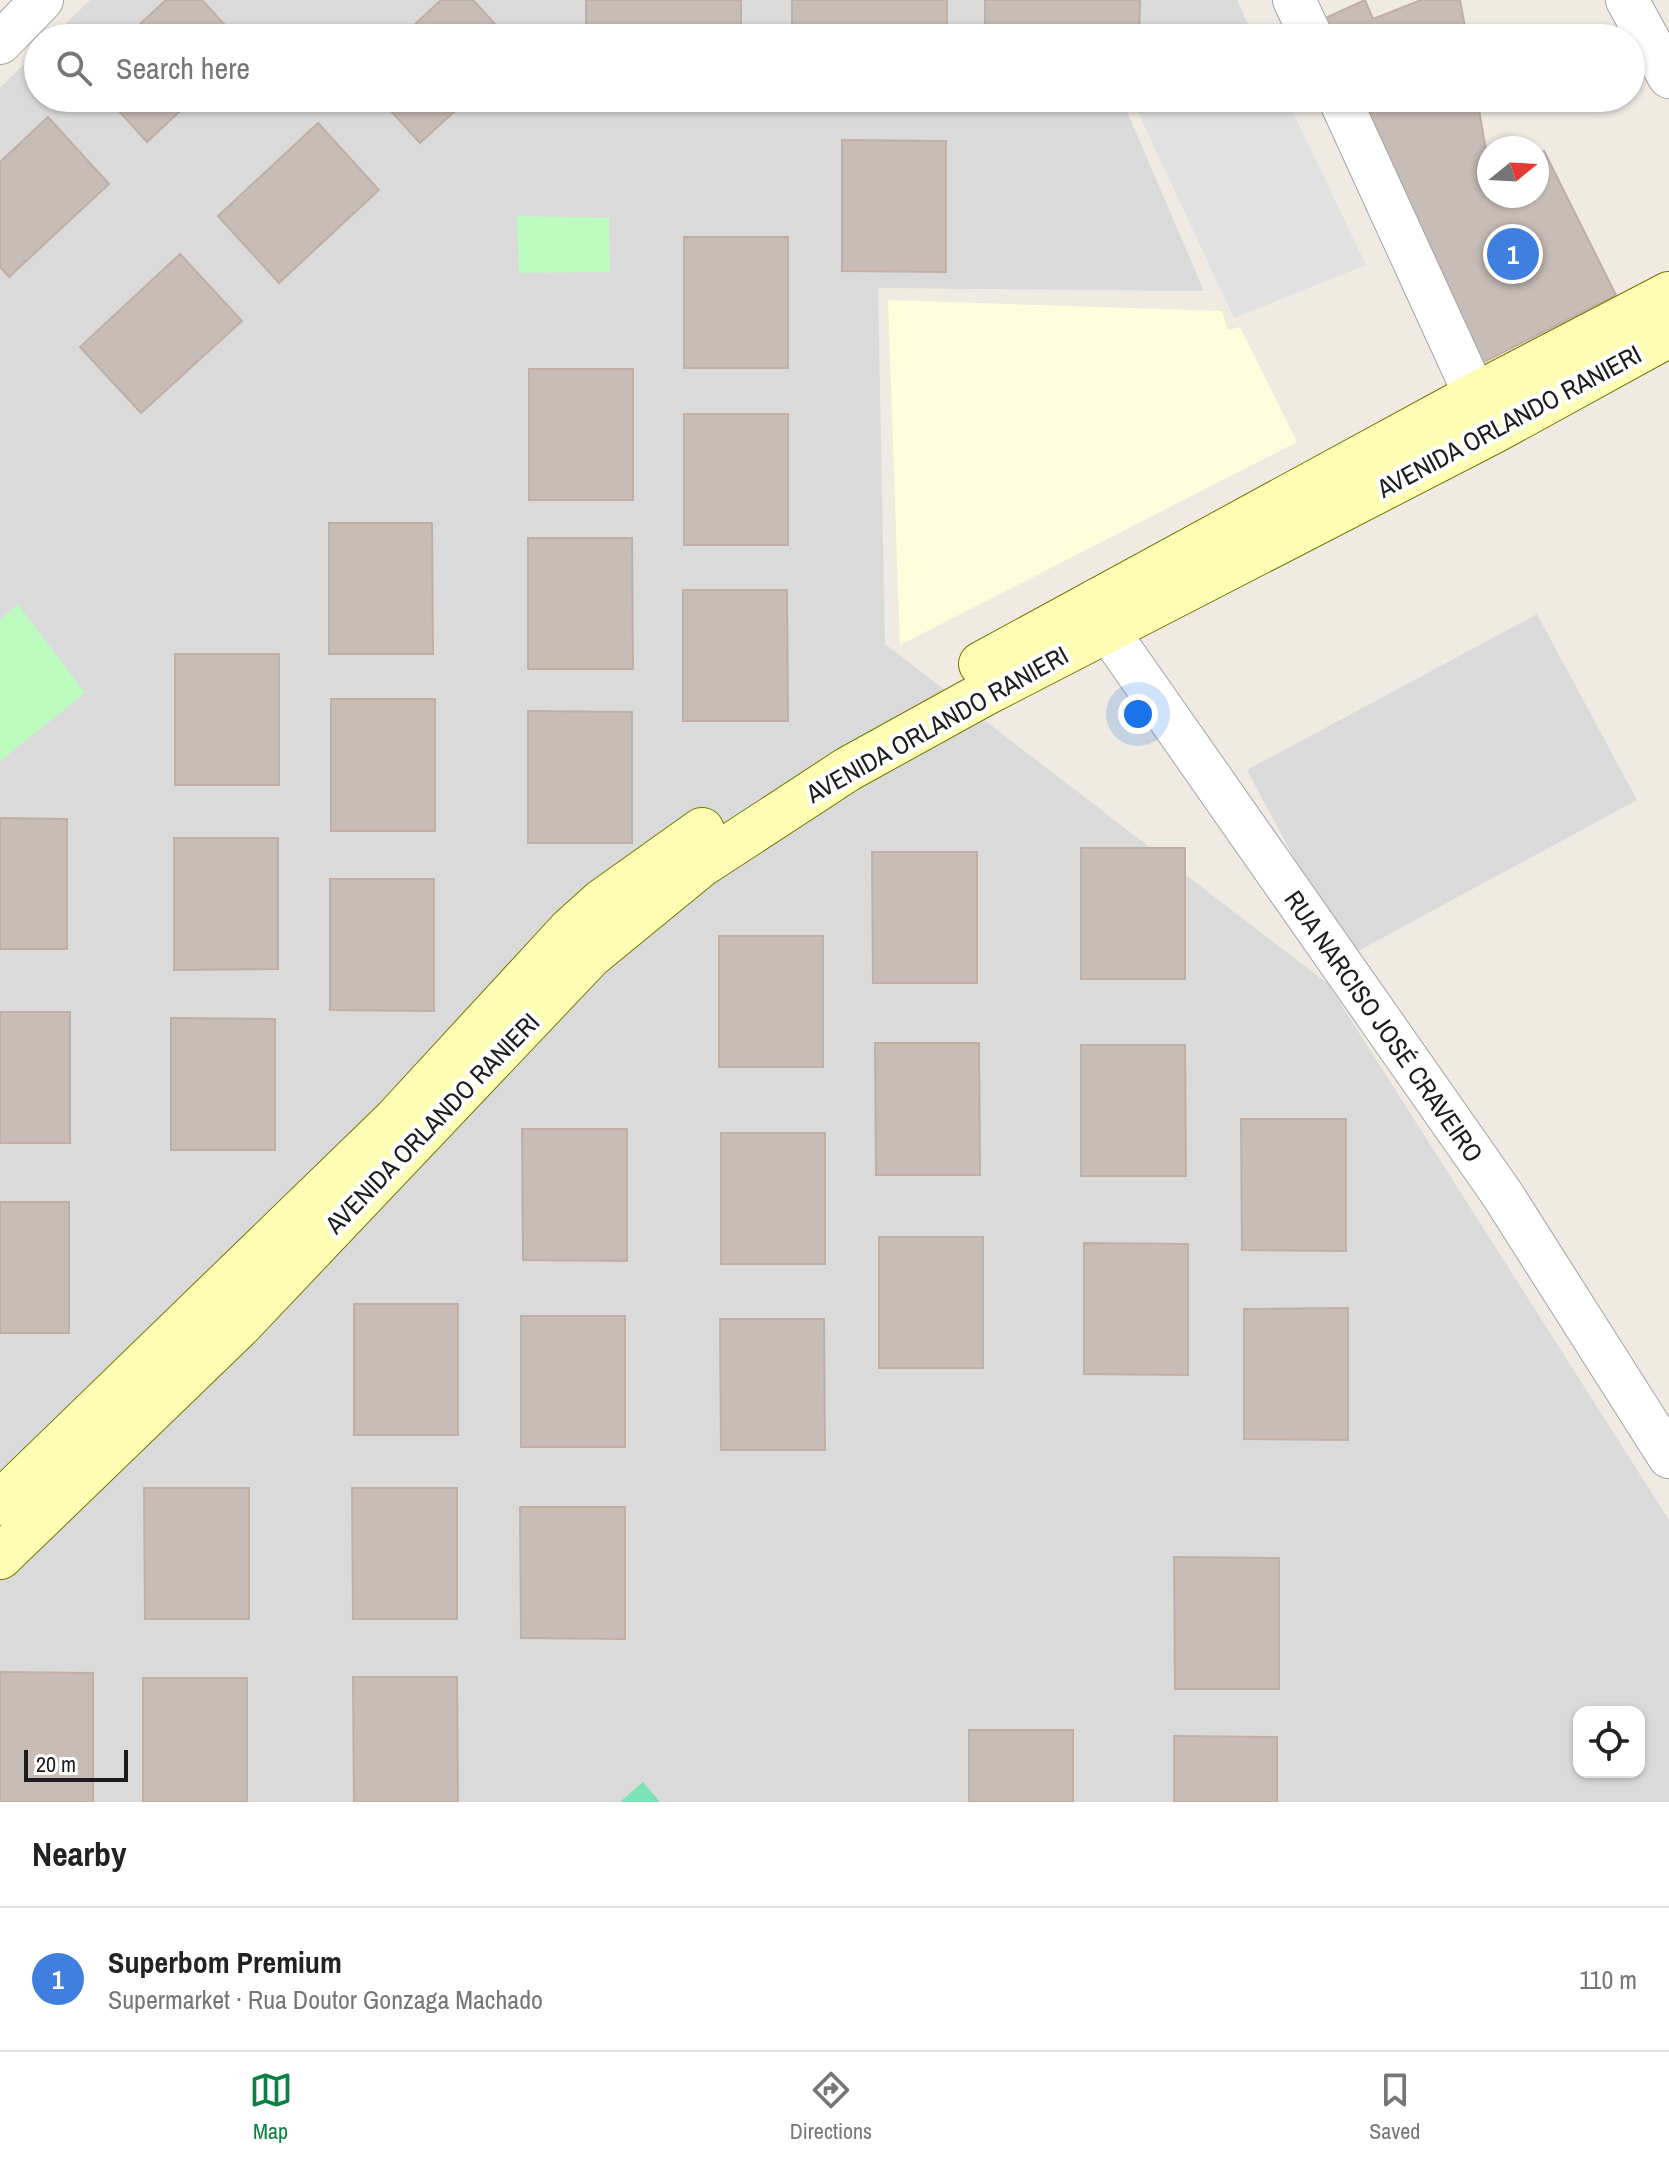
<!DOCTYPE html>
<meta charset="utf-8">
<style>
body{margin:0;font-family:"Archivo Narrow",sans-serif;background:#f2f2f2;color:#222}
.controls{position:absolute;right:24px;bottom:24px;display:grid;overflow:hidden;border-radius:16px;box-shadow:0 2px 6px #0004}
.controls button{width:72px;height:72px;display:grid;place-items:center;padding:0;border:0;border-bottom:2px solid #e0e0e0;background:#fff;color:#222;font:40px sans-serif}
.compass{position:absolute;left:1477px;top:136px;width:72px;height:72px;border-radius:50%;background:#fff;box-shadow:0 2px 6px #0004;rotate:72deg}
.scale{position:absolute;left:24px;bottom:20px;width:104px;box-sizing:border-box;padding-left:8px;border:4px solid #1d1d1d;border-top:0;font-size:22px;line-height:28px;white-space:nowrap;color:#1d1d1d;-webkit-text-stroke:6px #fff;paint-order:stroke}
.you{position:absolute;left:1138px;top:714px;width:28px;height:28px;margin:-20px;border:6px solid #fff;border-radius:50%;background:#1a73e8;box-shadow:0 0 0 12px #1a73e833}
.badge{display:grid;place-items:center;width:52px;height:52px;border-radius:50%;background:#0b8043;color:#fff;font-size:26px;font-weight:700}
.pin{position:absolute;translate:-50% -50%;border:4px solid #fff;box-shadow:0 2px 8px #0006}
.list{margin:0;padding:0;list-style:none}
h2{display:flex;justify-content:space-between;align-items:center;height:104px;margin:0;padding:0 32px;font-size:34px}
h2 small{font-size:26px;font-weight:400;color:#767676}
.list li{display:grid;grid-template-columns:52px 1fr auto;gap:24px;align-items:center;box-sizing:border-box;height:144px;padding:0 32px;border-top:2px solid #e0e0e0}
.list b{display:block;font-size:30px;white-space:nowrap}
.list p{margin:0;font-size:26px;white-space:nowrap;color:#767676}
.list em{font-size:26px;font-style:normal;color:#767676}
.icon{flex:none;width:44px;height:44px;fill:none;stroke:currentColor;stroke-width:2;stroke-linecap:round;stroke-linejoin:round}
.map{position:relative;flex:none;width:1669px;height:1802px;overflow:hidden}
.search{position:absolute;background:#fff;box-shadow:0 2px 6px #0004;left:24px;right:24px;top:24px;height:88px;display:flex;align-items:center;gap:20px;box-sizing:border-box;padding:0 28px;border-radius:44px;color:#767676;font-size:30px}
.sheet{height:248px;background:#fff}
nav{display:flex;justify-content:space-around;align-items:center;box-sizing:border-box;height:112px;border-top:2px solid #e0e0e0;background:#fff;font-size:22px;color:#767676}
nav a{display:grid;justify-items:center;gap:4px}
nav .on{color:#0b8043}
.map>svg:first-child{display:block}
.residential{fill:#dbdada;fill-rule:evenodd}
.education{fill:#fffddc}
.park{fill:#bcfcbe}
.pitch{fill:#7ce3b6}
.parking{fill:#e1e1e1}
.building{fill:#c7bcb6;stroke:#c1afa4;stroke-width:2}
.lines{fill:none;stroke-linecap:round;stroke-linejoin:round}
.minor-casing{stroke:#a4a4a4;stroke-width:44}
.secondary-casing{stroke:#727900;stroke-width:46}
.minor{stroke:#fff;stroke-width:42}
.secondary{stroke:#fdfdb3;stroke-width:44}
.labels{text-anchor:middle;dominant-baseline:central;stroke-width:8;stroke-linejoin:round;paint-order:stroke}
.street-label{font-size:26px;fill:#1d1d1d;stroke:#fff}
</style>
<div class="map">
<svg width="1669" height="1802" viewBox="0 0 1669 1802">
<rect width="100%" height="100%" fill="#efeae2"/>
<path class="residential" d="M 90,0 L 1237,0 L 1254,38 L 51,38 Z
M 38,50 L 38,98 L 1144,98 L 1126,109 L 1204,291 L 878,288 L 885,644 L 1328,984 L 1669,1520 L 1669,1802 L 0,1802 L 0,88 ZM 1579,1712 L 1639,1712 L 1639,1772 L 1579,1772 Z
M 1537,614 L 1637,800 L 1347,957 L 1247,770 Z"/>
<path class="education" d="M 888,300 L 1222,311 L 1228,330 L 1240,327 L 1297,442 L 900,645 Z"/>
<path class="park" d="M 517,216 L 609,218 L 610,272 L 519,273 Z
M 18,605 L 85,693 L 0,761 L 0,620 Z"/>
<path class="pitch" d="M 643,1782 L 660,1802 L 620,1802 Z"/>
<path class="parking" d="M 1163,98 L 1286,98 L 1366,265 L 1234,318 L 1137,110 Z"/>
<path class="building" d="M 166,0 L 202,0 L 237,38 L 125,38 Z
M 441,0 L 473,0 L 508,38 L 400,38 Z
M 586,0 L 741,0 L 741,38 L 586,38 Z
M 792,0 L 947,0 L 947,38 L 792,38 Z
M 985,0 L 1140,0 L 1139,38 L 985,38 Z
M 1365,0 L 1373,19 L 1421,0 L 1460,0 L 1467,38 L 1332,38 L 1323,19 Z
M 107,98 L 194,98 L 147,142 Z
M 379,98 L 469,98 L 420,143 Z
M 1359,98 L 1477,98 L 1489,168 L 1489,196 L 1537,196 L 1537,154 L 1544,151 L 1616,295 L 1482,363 Z
M 48,117 L 109,184 L 9,277 L 0,267 L 0,162 Z
M 318,123 L 379,190 L 279,283 L 218,216 Z
M 842,140 L 946,141 L 946,272 L 842,271 Z
M 684,237 L 788,237 L 788,368 L 684,368 Z
M 180,254 L 242,321 L 141,413 L 80,347 Z
M 529,369 L 633,369 L 633,500 L 529,500 Z
M 684,414 L 788,414 L 788,545 L 684,545 Z
M 329,523 L 432,523 L 433,654 L 329,654 Z
M 528,538 L 632,538 L 633,669 L 528,669 Z
M 683,590 L 787,590 L 788,721 L 683,721 Z
M 175,654 L 279,654 L 279,785 L 175,785 Z
M 331,699 L 435,699 L 435,831 L 331,831 Z
M 528,711 L 632,712 L 632,843 L 528,843 Z
M 0,818 L 67,819 L 67,949 L 0,949 Z
M 174,838 L 278,838 L 278,969 L 174,970 Z
M 1081,848 L 1185,848 L 1185,979 L 1081,979 Z
M 872,852 L 977,852 L 977,983 L 873,983 Z
M 330,879 L 434,879 L 434,1011 L 330,1010 Z
M 719,936 L 823,936 L 823,1067 L 719,1067 Z
M 0,1012 L 70,1012 L 70,1143 L 0,1143 Z
M 171,1018 L 275,1019 L 275,1150 L 171,1150 Z
M 875,1043 L 979,1043 L 980,1175 L 876,1175 Z
M 1081,1045 L 1185,1045 L 1186,1176 L 1081,1176 Z
M 1241,1119 L 1346,1119 L 1346,1251 L 1242,1250 Z
M 522,1129 L 627,1129 L 627,1261 L 523,1260 Z
M 721,1133 L 825,1133 L 825,1264 L 721,1264 Z
M 0,1202 L 69,1202 L 69,1333 L 0,1333 Z
M 879,1237 L 983,1237 L 983,1368 L 879,1368 Z
M 1084,1243 L 1188,1244 L 1188,1375 L 1084,1374 Z
M 354,1304 L 458,1304 L 458,1435 L 354,1435 Z
M 1348,1308 L 1348,1440 L 1244,1439 L 1244,1309 Z
M 521,1316 L 625,1316 L 625,1447 L 521,1447 Z
M 720,1319 L 824,1319 L 825,1450 L 721,1450 Z
M 144,1488 L 249,1488 L 249,1619 L 145,1619 Z
M 352,1488 L 457,1488 L 457,1619 L 353,1619 Z
M 520,1507 L 625,1507 L 625,1639 L 521,1638 Z
M 1174,1557 L 1279,1558 L 1279,1689 L 1175,1689 Z
M 0,1672 L 93,1673 L 93,1802 L 0,1802 Z
M 353,1677 L 457,1677 L 458,1802 L 354,1802 Z
M 143,1678 L 247,1678 L 247,1802 L 143,1802 Z
M 969,1730 L 1073,1730 L 1073,1802 L 969,1802 Z
M 1174,1736 L 1277,1737 L 1277,1802 L 1174,1802 Z"/>
<g class="lines">
<defs>
<path id="minor" d="M 1294,0 L 1312,38
M 1627,0 L 1669,77
M 0,43 L 42,0
M 1339,98 L 1475,395 L 1491,427
M 1096,600 L 1108,631 L 1502,1194 L 1669,1457"/>
<path id="secondary" d="M 981,664 L 1475,395 L 1669,294
M 0,1503 L 395,1120 L 571,929 L 601,902 L 702,830
M 0,1557 L 239,1326 L 590,956 L 701,865 L 848,769 L 982,695 L 1494,431 L 1669,335"/>
</defs>
<use href="#minor" class="minor-casing"/>
<use href="#secondary" class="secondary-casing"/>
<use href="#minor" class="minor"/>
<use href="#secondary" class="secondary"/>
</g>
<g class="labels">
<g class="street-label">
<text transform="translate(1509 421) rotate(-28)">AVENIDA ORLANDO RANIERI</text>
<text transform="translate(937 724) rotate(-29)">AVENIDA ORLANDO RANIERI</text>
<text transform="translate(1384 1026) rotate(55)">RUA NARCISO JOSÉ CRAVEIRO</text>
<text transform="translate(432 1123) rotate(-46)">AVENIDA ORLANDO RANIERI</text>
</g>
</g>
</svg>
<div class="controls">
<button><svg class="icon" aria-label="locate" viewBox="0 0 24 24"><circle cx="12" cy="12" r="6"/><path d="M12 2v4M12 18v4M2 12h4M18 12h4"/></svg></button>
</div>
<svg class="compass" viewBox="-18 -18 36 36"><path d="M0-13l5 13h-10z" fill="#e53935"/><path d="M0 13l5-13h-10z" fill="#767676"/></svg>
<div class="scale">20 m</div>
<div class="you"></div>
<div class="pin badge" style="left:1513px;top:254px;background:#3f7fe0">1</div>
<div class="search"><svg class="icon" aria-label="search" viewBox="0 0 24 24"><circle cx="10" cy="10" r="6"/><path d="M15 15l6 6"/></svg>Search here</div>
</div>
<section class="sheet">
<h2>Nearby<small></small></h2>
<ul class="list">
<li><span class="badge" style="background:#3f7fe0">1</span><div><b>Superbom Premium</b><p>Supermarket · Rua Doutor Gonzaga Machado</p></div><em>110 m</em></li>
</ul>
</section>
<nav>
<a class="on"><svg class="icon" aria-label="map" viewBox="0 0 24 24"><path d="M3 6l6-2 6 2 6-2v14l-6 2-6-2-6 2zM9 4v14M15 6v14"/></svg>Map</a>
<a><svg class="icon" aria-label="directions" viewBox="0 0 24 24"><path d="M12 3l9 9-9 9-9-9zM9 14v-3h6M13 9l2 2-2 2"/></svg>Directions</a>
<a><svg class="icon" aria-label="saved" viewBox="0 0 24 24"><path d="M7 4h10v16l-5-4-5 4z"/></svg>Saved</a>
</nav>
